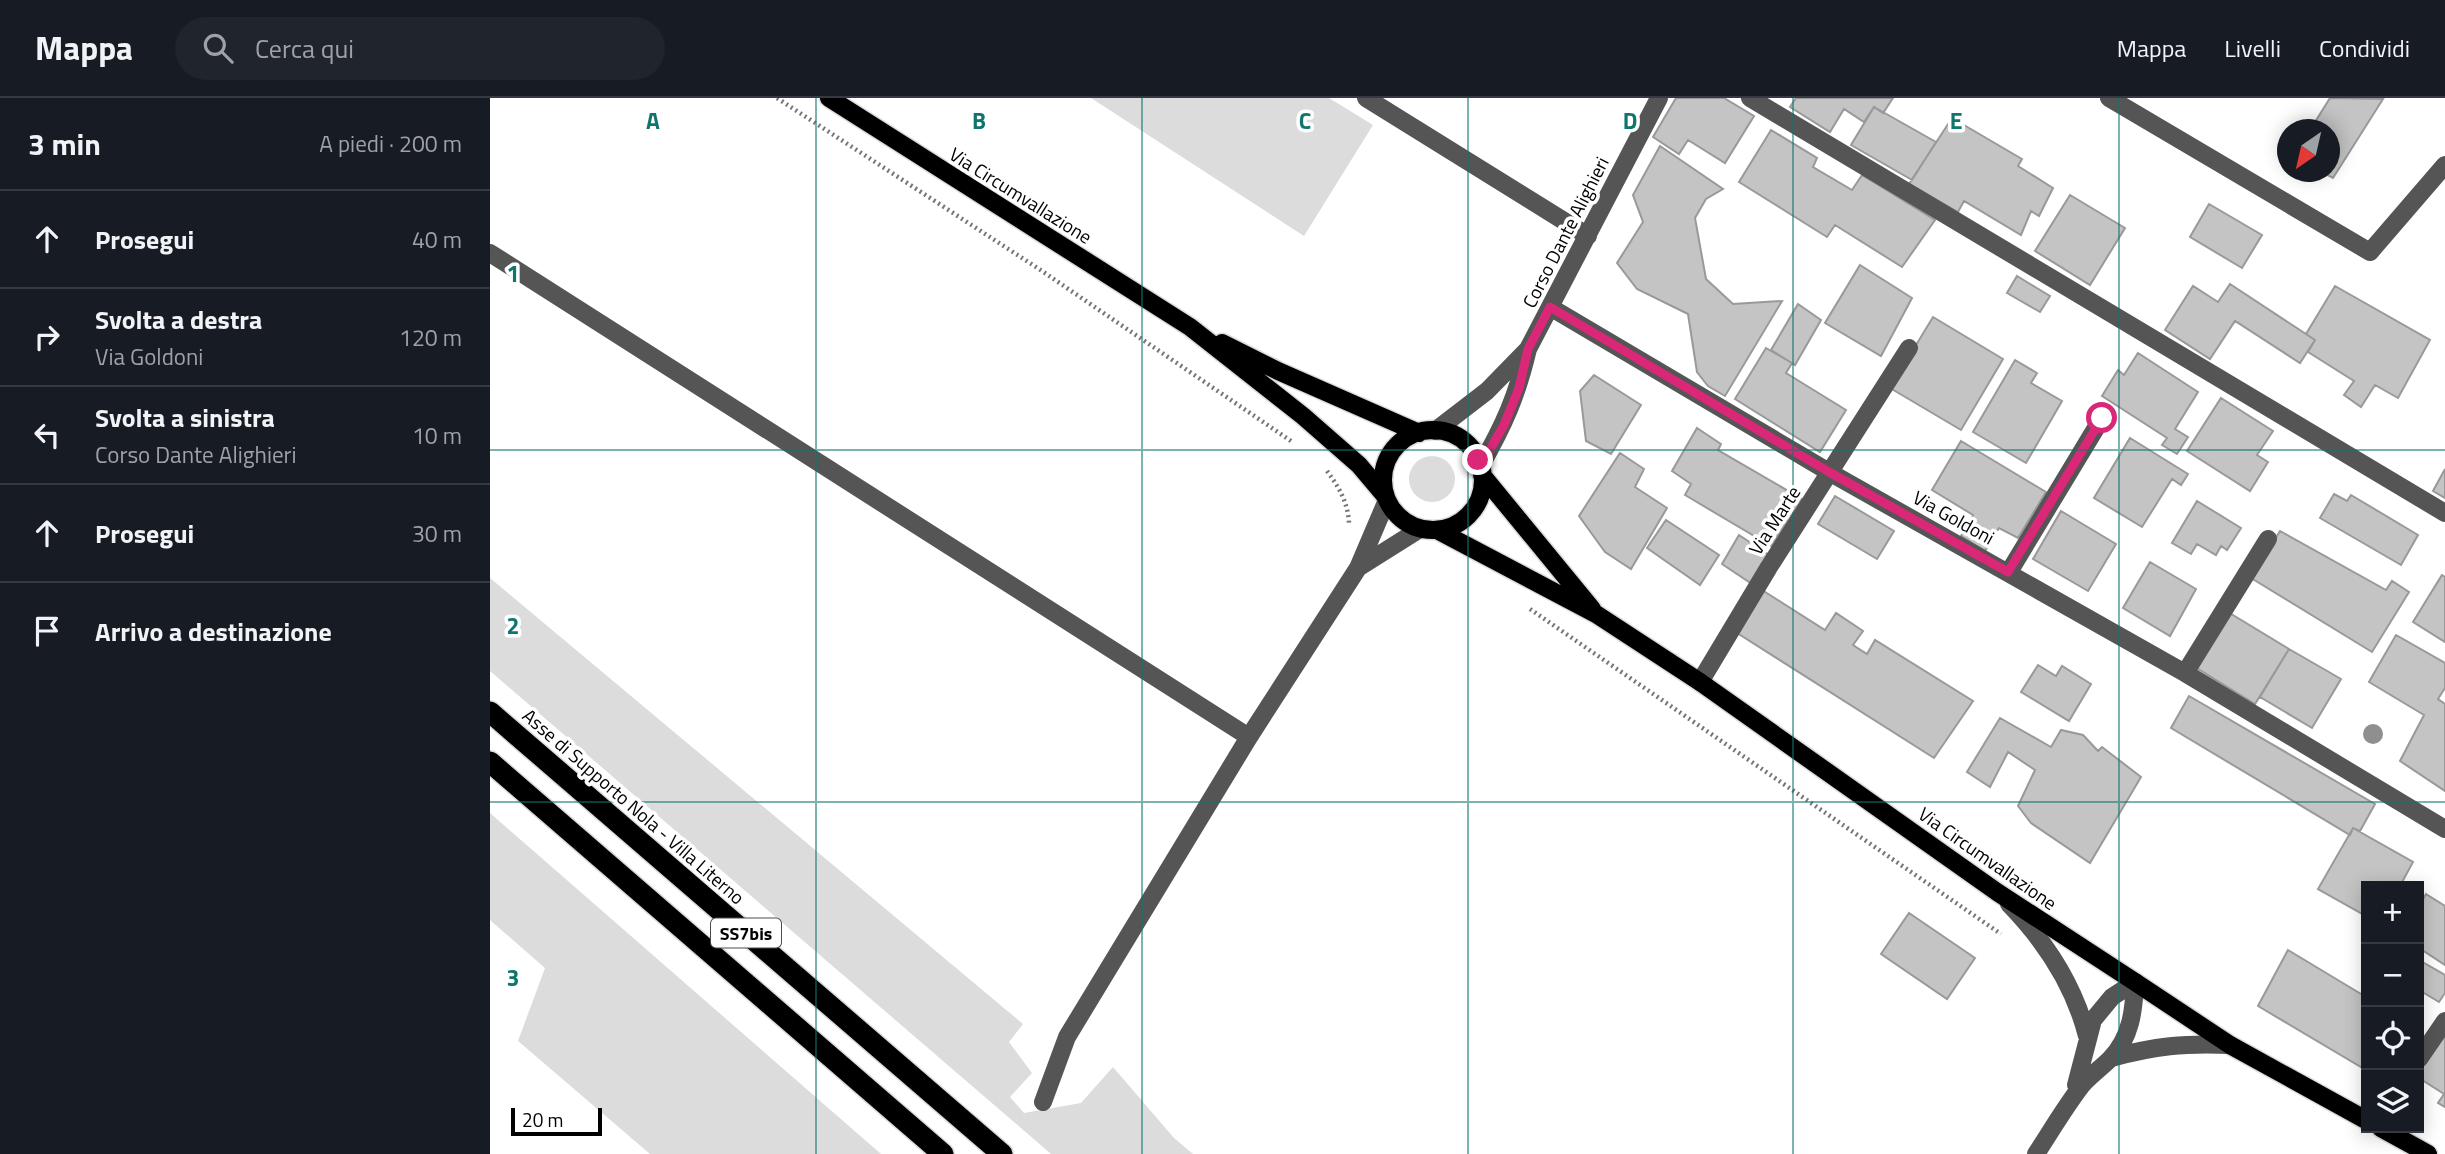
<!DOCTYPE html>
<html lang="it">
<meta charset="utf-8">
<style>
body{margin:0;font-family:"Titillium Web",sans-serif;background:#20242c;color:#f1f3f6}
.controls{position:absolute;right:21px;bottom:21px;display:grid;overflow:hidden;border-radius:0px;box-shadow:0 4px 18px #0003}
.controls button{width:63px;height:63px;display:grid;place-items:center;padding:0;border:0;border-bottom:2px solid #363941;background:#171b24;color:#f1f3f6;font:35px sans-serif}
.compass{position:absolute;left:1787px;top:21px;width:63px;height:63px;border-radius:50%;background:#171b24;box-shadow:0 4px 18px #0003;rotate:214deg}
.scale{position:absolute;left:21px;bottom:18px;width:91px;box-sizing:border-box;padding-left:7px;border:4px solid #000;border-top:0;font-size:19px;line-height:24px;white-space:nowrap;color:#000;-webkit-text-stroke:5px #fff;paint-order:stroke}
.stop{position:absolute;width:21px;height:21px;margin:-16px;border:5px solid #db2777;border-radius:50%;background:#fff}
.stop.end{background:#db2777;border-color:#fff;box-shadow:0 2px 7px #0008}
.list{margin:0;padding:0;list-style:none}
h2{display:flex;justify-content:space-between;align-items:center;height:91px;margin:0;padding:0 28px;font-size:30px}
h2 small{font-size:23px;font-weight:400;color:#9ea1a6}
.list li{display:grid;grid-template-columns:46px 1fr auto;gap:21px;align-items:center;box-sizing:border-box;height:98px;padding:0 28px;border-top:2px solid #363941}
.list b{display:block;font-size:26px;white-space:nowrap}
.list p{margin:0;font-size:23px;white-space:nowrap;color:#9ea1a6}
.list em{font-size:23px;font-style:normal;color:#9ea1a6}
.icon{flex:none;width:38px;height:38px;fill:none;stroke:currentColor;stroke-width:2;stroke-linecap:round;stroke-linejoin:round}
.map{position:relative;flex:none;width:1955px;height:1056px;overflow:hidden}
header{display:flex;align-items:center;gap:42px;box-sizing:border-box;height:98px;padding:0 35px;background:#171b24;border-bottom:2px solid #363941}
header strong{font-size:33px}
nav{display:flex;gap:38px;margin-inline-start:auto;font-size:24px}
.search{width:490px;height:63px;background:#20242c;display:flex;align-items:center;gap:18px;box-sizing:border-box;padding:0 24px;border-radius:38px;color:#9ea1a6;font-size:26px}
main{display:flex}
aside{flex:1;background:#171b24}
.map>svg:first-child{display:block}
.green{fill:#dcdcdc}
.building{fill:#c4c4c4;stroke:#999;stroke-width:2}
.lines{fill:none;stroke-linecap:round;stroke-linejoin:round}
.major-casing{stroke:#dbdbdb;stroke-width:21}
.highway-casing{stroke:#dbdbdb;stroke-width:24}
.path{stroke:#777;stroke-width:4.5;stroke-dasharray:2 3.5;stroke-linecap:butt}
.minor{stroke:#555;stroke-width:18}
.major{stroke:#000;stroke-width:18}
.highway{stroke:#000;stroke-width:21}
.tree{fill:#8f8f8f}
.route{stroke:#db2777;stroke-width:9}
.grid{fill:none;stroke:#0f766e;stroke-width:2;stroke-opacity:0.55}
.labels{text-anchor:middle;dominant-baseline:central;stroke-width:7;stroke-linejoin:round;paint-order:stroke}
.shield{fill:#fff;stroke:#4c4c4c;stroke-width:2}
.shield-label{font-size:18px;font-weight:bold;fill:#000}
.street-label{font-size:19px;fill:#000;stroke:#fff}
.grid-label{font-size:23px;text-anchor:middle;font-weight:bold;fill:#0f766e;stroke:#fff;stroke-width:7;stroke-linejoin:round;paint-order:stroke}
</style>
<header>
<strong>Mappa</strong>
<div class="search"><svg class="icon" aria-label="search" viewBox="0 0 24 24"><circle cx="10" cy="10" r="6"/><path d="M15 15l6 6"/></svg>Cerca qui</div>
<nav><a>Mappa</a><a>Livelli</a><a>Condividi</a></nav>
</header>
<main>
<aside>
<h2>3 min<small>A piedi · 200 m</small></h2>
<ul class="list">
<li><svg class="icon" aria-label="ahead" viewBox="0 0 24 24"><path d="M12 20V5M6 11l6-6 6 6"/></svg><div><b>Prosegui</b></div><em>40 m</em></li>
<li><svg class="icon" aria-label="right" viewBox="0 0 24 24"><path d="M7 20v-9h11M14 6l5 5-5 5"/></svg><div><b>Svolta a destra</b><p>Via Goldoni</p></div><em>120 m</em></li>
<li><svg class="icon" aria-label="left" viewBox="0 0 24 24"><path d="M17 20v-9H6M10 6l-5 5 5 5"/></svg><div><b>Svolta a sinistra</b><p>Corso Dante Alighieri</p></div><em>10 m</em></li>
<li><svg class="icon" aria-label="ahead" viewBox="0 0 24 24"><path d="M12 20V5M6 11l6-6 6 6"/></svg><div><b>Prosegui</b></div><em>30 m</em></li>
<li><svg class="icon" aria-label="arrive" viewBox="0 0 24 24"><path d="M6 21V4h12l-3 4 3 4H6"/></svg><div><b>Arrivo a destinazione</b></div></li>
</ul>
</aside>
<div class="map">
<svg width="1955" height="1056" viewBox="0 0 1955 1056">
<rect width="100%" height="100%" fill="#fff"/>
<path class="green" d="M 601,0 L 839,0 L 883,27 L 814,138 Z
M919 381a23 23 0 1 1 46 0a23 23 0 1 1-46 0Z
M 0,480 L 533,926 L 519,944 L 542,975 L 520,999 L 534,1015 L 591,1005 L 623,969 L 684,1040 L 703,1056 L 561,1056 L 0,573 Z
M 0,715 L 391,1056 L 160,1056 L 28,943 L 55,870 L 0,822 Z"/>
<path class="building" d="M 1186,0 L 1234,0 L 1264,18 L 1235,65 L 1198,42 L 1189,56 L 1163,39 Z
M 1306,0 L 1403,0 L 1393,15 L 1384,9 L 1374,24 L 1354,11 L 1340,34 L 1300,9 Z
M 1840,0 L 1893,1 L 1843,80 L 1832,74 L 1840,74 L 1840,32 L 1820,32 Z
M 1384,9 L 1446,44 L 1422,82 L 1361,47 Z
M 1462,20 L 1532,61 L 1528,68 L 1563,90 L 1549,118 L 1541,113 L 1531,137 L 1474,103 L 1468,114 L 1419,86 Z
M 1281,32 L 1327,60 L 1323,69 L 1362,92 L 1372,77 L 1445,122 L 1412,169 L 1345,127 L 1337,139 L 1249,84 Z
M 1170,48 L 1233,91 L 1216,101 L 1205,120 L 1216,181 L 1243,206 L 1292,203 L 1235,298 L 1218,288 L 1207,274 L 1198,216 L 1147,191 L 1127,165 L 1153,124 L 1143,97 Z
M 1580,97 L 1635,130 L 1600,187 L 1545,153 Z
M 1719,106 L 1772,137 L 1752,170 L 1700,139 Z
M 1370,167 L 1422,200 L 1391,258 L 1335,225 Z
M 1527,178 L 1560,198 L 1550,214 L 1517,195 Z
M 1740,186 L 1825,242 L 1810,265 L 1745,223 L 1720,261 L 1675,232 L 1703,188 L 1728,204 Z
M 1845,188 L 1940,242 L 1908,300 L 1885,287 L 1871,309 L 1854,297 L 1864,283 L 1818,254 L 1825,242 L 1816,236 Z
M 1308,206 L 1331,222 L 1305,267 L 1281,252 Z
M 1443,219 L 1513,261 L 1471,332 L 1400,290 Z
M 1276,250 L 1302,265 L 1296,275 L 1356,312 L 1330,354 L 1245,301 Z
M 1648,255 L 1708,294 L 1685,331 L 1698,339 L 1687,356 L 1672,347 L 1677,340 L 1612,298 L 1628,272 L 1634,277 Z
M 1525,262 L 1547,275 L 1541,285 L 1572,303 L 1536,365 L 1483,334 Z
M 1104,277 L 1151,307 L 1121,356 L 1096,343 L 1090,293 Z
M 1731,300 L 1783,333 L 1767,357 L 1778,364 L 1760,393 L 1697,353 Z
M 1207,330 L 1231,346 L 1228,352 L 1312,401 L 1281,448 L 1195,397 L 1201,386 L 1182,373 Z
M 1640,340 L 1698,376 L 1691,387 L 1682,381 L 1652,429 L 1604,400 Z
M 1471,343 L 1556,394 L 1528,440 L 1509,430 L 1495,453 L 1471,438 L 1483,417 L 1442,392 Z
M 1130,355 L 1154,371 L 1145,389 L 1177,410 L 1141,471 L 1115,454 L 1089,418 Z
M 1955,371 L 1955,400 L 1943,393 Z
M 1844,396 L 1857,403 L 1861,397 L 1928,437 L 1911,467 L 1830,420 Z
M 1345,398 L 1404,433 L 1387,461 L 1328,426 Z
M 1707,403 L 1751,430 L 1737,452 L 1731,448 L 1726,457 L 1707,446 L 1701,456 L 1682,445 Z
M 1571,413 L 1626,446 L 1598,493 L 1543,461 Z
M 1176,422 L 1229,457 L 1210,487 L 1157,450 Z
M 1790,433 L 1896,492 L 1902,483 L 1919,494 L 1882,554 L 1761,480 Z
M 1249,437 L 1279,457 L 1262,486 L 1232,466 Z
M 1660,464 L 1706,491 L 1680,538 L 1633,510 Z
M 1952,477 L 1955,479 L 1955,544 L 1923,524 Z
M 1272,492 L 1335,532 L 1346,515 L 1373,533 L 1363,547 L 1377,556 L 1385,542 L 1483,603 L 1444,660 L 1247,535 Z
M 1738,514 L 1799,551 L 1765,606 L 1705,569 Z
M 1906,537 L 1955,565 L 1955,590 L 1948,601 L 1955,606 L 1955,693 L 1910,663 L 1934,617 L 1879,584 Z
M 1799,551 L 1851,581 L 1822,630 L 1770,599 Z
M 1548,567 L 1566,578 L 1572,568 L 1601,586 L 1579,623 L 1531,594 Z
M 1699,598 L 1885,706 L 1870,733 L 1863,730 L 1860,737 L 1681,630 Z
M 1510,620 L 1561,649 L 1571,632 L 1593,637 L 1608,653 L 1612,649 L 1651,679 L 1600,765 L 1541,725 L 1528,708 L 1545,672 L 1518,654 L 1500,689 L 1477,674 Z
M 1863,730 L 1923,764 L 1910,788 L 1876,788 L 1876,818 L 1828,791 Z
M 1936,796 L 1955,808 L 1955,867 L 1929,850 L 1929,808 Z
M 1419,815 L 1485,860 L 1457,901 L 1391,856 Z
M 1798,852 L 1876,899 L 1876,972 L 1768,908 Z
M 1929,862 L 1955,877 L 1955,895 L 1949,904 L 1929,892 Z
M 1955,932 L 1955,1009 L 1948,1005 L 1954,996 L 1929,980 L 1929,972 Z"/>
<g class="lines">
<defs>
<path id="major" d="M 339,0 L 700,229 L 813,318 L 869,367 L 896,399
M 732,245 L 788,273 L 929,335
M893 382a50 50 0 1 1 100 0a50 50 0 1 1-100 0Z
M 992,377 L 1102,511
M 947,432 L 1106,516 L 1210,584 L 1507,794 L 1645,884 L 1740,947 L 1876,1022
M 1891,1030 L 1938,1056"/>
<path id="highway" d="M 0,614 L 512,1056
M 0,664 L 453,1056"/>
</defs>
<use href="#major" class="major-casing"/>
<use href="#highway" class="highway-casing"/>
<path class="path" d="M 287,0 L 552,173 L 801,343
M 837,373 C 849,389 858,405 859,425
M 1040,511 L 1511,836"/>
<path class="minor" d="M 876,0 L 1098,138
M 1260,0 L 1955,415
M 1619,0 L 1880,154 L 1955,67
M 0,155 L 759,639
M 1060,209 L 1339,374 L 1695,575 L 1955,731
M 945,333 L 997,293 L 1038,251
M 990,369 C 1014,327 1027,298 1038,251 L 1169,0
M 868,470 L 930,431
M 1519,474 L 1612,320
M 1695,575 L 1778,441
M 1210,584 L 1279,469 L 1419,250
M 1519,806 C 1556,844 1584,887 1597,938
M 1621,960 C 1665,948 1694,945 1740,947
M 1929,961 L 1955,923
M 1586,987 L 1603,922 L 1622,899 L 1645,884
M 553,1004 L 577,939 L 759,639 L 868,470 L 897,402
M 1546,1056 C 1561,1033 1575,1009 1592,987 C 1601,977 1611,970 1620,961 C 1641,940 1644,912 1645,884"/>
<use href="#major" class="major"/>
<use href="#highway" class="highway"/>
</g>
<circle class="tree" cx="1883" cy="636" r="10"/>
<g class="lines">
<path class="route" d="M 988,362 L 990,369 L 1014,327 L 1029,290 L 1038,251 L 1060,209 L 1339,374 L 1518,474 L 1612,320"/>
</g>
<path class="grid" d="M 326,0 L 326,1056M 652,0 L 652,1056M 978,0 L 978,1056M 1303,0 L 1303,1056M 1629,0 L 1629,1056M 0,352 L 1955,352M 0,704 L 1955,704"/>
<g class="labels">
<rect class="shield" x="221" y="820.5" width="70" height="29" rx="5"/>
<g class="shield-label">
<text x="256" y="835">SS7bis</text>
</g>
<g class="street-label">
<text transform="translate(531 97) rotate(32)">Via Circumvallazione</text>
<text transform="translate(1075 134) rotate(-63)">Corso Dante Alighieri</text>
<text transform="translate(1464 419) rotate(29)">Via Goldoni</text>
<text transform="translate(1284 422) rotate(-57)">Via Marte</text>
<text transform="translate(144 708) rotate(41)">Asse di Supporto Nola - Villa Literno</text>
<text transform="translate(1498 760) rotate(35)">Via Circumvallazione</text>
</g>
</g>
<g class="grid-label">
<text x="163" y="31">A</text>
<text x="489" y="31">B</text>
<text x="815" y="31">C</text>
<text x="1140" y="31">D</text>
<text x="1466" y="31">E</text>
<text x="23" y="184">1</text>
<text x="23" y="536">2</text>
<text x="23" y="888">3</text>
</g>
</svg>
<div class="controls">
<button>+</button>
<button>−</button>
<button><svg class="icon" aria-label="locate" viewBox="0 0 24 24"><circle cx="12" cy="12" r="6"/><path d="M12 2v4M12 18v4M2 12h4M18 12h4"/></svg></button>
<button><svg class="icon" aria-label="layers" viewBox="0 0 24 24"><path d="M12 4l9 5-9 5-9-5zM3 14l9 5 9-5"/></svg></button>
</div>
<svg class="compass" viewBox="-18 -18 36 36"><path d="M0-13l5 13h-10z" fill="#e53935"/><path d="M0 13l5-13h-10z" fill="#9ea1a6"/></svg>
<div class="scale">20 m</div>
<div class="stop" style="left:1612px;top:320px"></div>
<div class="stop end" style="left:988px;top:362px"></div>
</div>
</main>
